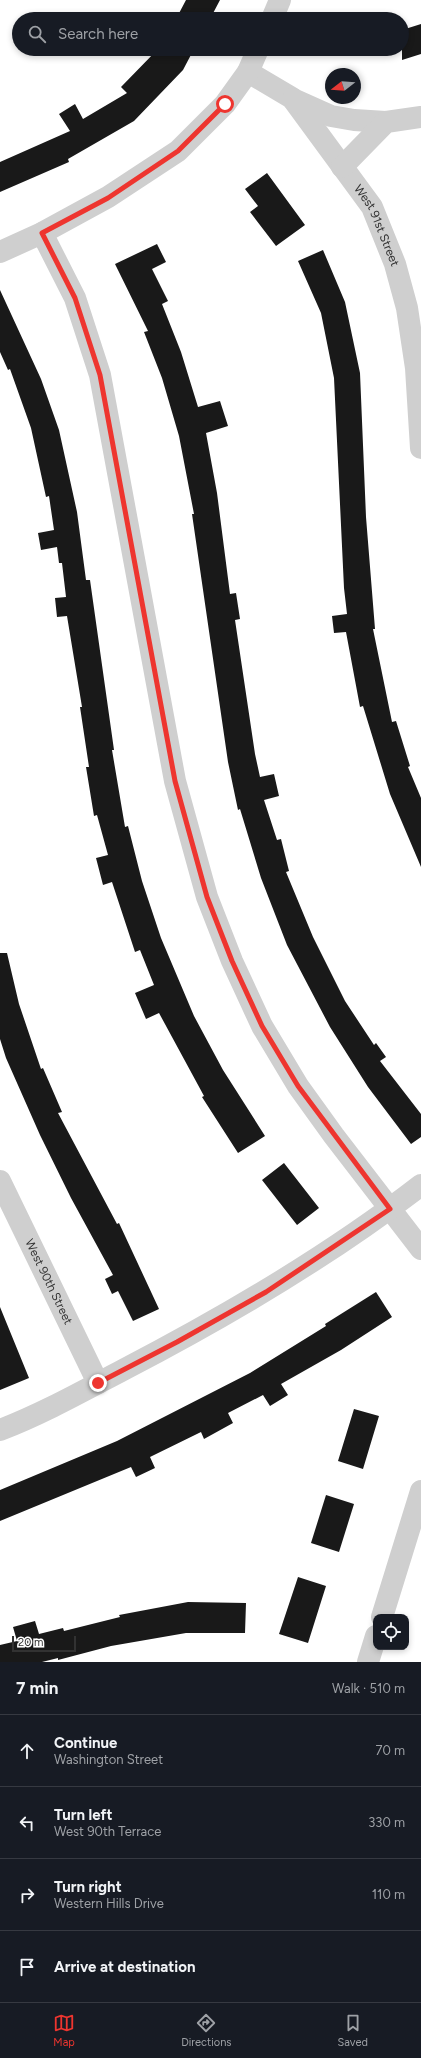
<!DOCTYPE html>
<meta charset="utf-8">
<style>
body{margin:0;font-family:Figtree,sans-serif;background:#20242c;color:#f1f3f6}
.controls{position:absolute;right:12px;bottom:12px;display:grid;overflow:hidden;border-radius:8px;box-shadow:0 2px 6px #0003}
.controls button{width:36px;height:36px;display:grid;place-items:center;padding:0;border:0;border-bottom:1px solid #363941;background:#171b24;color:#f1f3f6;font:20px sans-serif}
.compass{position:absolute;left:325px;top:68px;width:36px;height:36px;border-radius:50%;background:#171b24;box-shadow:0 2px 6px #0003;rotate:253deg}
.scale{position:absolute;left:12px;bottom:10px;width:64px;box-sizing:border-box;padding-left:4px;border:2px solid #323232;border-top:0;font-size:11px;line-height:14px;white-space:nowrap;color:#323232;-webkit-text-stroke:3px #fff;paint-order:stroke}
.stop{position:absolute;width:12px;height:12px;margin:-9px;border:3px solid #ee352f;border-radius:50%;background:#fff}
.stop.end{background:#ee352f;border-color:#fff;box-shadow:0 1px 4px #0008}
.list{margin:0;padding:0;list-style:none}
h2{display:flex;justify-content:space-between;align-items:center;height:52px;margin:0;padding:0 16px;font-size:17px}
h2 small{font-size:13px;font-weight:400;color:#9ea1a6}
.list li{display:grid;grid-template-columns:26px 1fr auto;gap:12px;align-items:center;box-sizing:border-box;height:72px;padding:0 16px;border-top:1px solid #363941}
.list b{display:block;font-size:15px;white-space:nowrap}
.list p{margin:0;font-size:13px;white-space:nowrap;color:#9ea1a6}
.list em{font-size:13px;font-style:normal;color:#9ea1a6}
.icon{flex:none;width:22px;height:22px;fill:none;stroke:currentColor;stroke-width:2;stroke-linecap:round;stroke-linejoin:round}
.map{position:relative;flex:none;width:421px;height:1662px;overflow:hidden}
.search{position:absolute;background:#171b24;box-shadow:0 2px 6px #0003;left:12px;right:12px;top:12px;height:44px;display:flex;align-items:center;gap:10px;box-sizing:border-box;padding:0 14px;border-radius:22px;color:#9ea1a6;font-size:15px}
.sheet{height:340px;background:#171b24}
nav{display:flex;justify-content:space-around;align-items:center;box-sizing:border-box;height:56px;border-top:1px solid #363941;background:#171b24;font-size:11px;color:#9ea1a6}
nav a{display:grid;justify-items:center;gap:2px}
nav .on{color:#ee352f}
.map>svg:first-child{display:block}
.building{fill:#191919}
.lines{fill:none;stroke-linecap:round;stroke-linejoin:round}
.minor{stroke:#cfcfcf;stroke-width:22}
.route{stroke:#ee352f;stroke-width:5}
.labels{text-anchor:middle;dominant-baseline:central;stroke-width:4;stroke-linejoin:round;paint-order:stroke}
.street-label{font-size:12px;fill:#323232;stroke:#fff}
</style>
<div class="map">
<svg width="421" height="1662" viewBox="0 0 421 1662">
<rect width="100%" height="100%" fill="#fff"/>
<path class="building" d="M 186,0 L 220,0 L 210,19 L 176,19 Z
M 421,24 L 421,54 L 402,60 L 402,30 Z
M 158,49 L 194,49 L 183,70 L 134,121 L 68,159 L 69,162 L 0,192 L 0,162 L 70,131 L 59,114 L 75,104 L 83,119 L 127,93 L 121,87 Z
M 267,173 L 305,225 L 276,246 L 250,212 L 258,206 L 245,189 Z
M 157,244 L 166,262 L 152,269 L 168,301 L 162,304 L 181,352 L 198,407 L 220,401 L 228,426 L 206,433 L 217,493 L 230,594 L 236,593 L 240,619 L 235,620 L 255,754 L 260,777 L 274,774 L 279,796 L 264,800 L 277,840 L 281,839 L 289,871 L 286,872 L 313,937 L 345,1001 L 374,1045 L 376,1043 L 386,1057 L 380,1061 L 421,1114 L 421,1137 L 411,1144 L 368,1087 L 330,1027 L 287,945 L 261,878 L 240,809 L 238,810 L 228,762 L 192,514 L 194,514 L 179,436 L 162,378 L 144,332 L 148,331 L 115,264 Z
M 323,250 L 345,302 L 360,373 L 366,517 L 375,629 L 373,629 L 392,722 L 396,721 L 410,766 L 408,767 L 421,798 L 421,867 L 390,794 L 363,706 L 360,707 L 346,632 L 334,633 L 332,616 L 347,614 L 344,588 L 334,378 L 321,313 L 298,261 Z
M 0,290 L 41,379 L 59,430 L 77,512 L 86,580 L 90,580 L 114,750 L 112,750 L 125,827 L 128,826 L 142,881 L 161,938 L 194,1016 L 223,1070 L 265,1136 L 238,1153 L 202,1097 L 204,1096 L 159,1013 L 146,1019 L 135,993 L 154,985 L 140,950 L 135,952 L 112,882 L 103,885 L 96,858 L 108,855 L 97,815 L 94,816 L 86,767 L 89,767 L 80,707 L 82,707 L 67,616 L 57,617 L 55,598 L 66,597 L 62,563 L 59,563 L 57,547 L 41,550 L 38,533 L 54,530 L 49,496 L 46,497 L 31,428 L 10,369 L 8,370 L 0,352 Z
M 0,953 L 7,953 L 19,1004 L 41,1069 L 43,1068 L 62,1112 L 58,1113 L 117,1224 L 119,1223 L 159,1309 L 133,1321 L 118,1291 L 112,1294 L 105,1279 L 113,1275 L 71,1198 L 40,1135 L 6,1058 L 0,1039 Z
M 284,1163 L 319,1208 L 297,1225 L 262,1180 Z
M 376,1292 L 392,1317 L 341,1350 L 281,1384 L 288,1395 L 270,1406 L 263,1395 L 228,1413 L 233,1423 L 204,1439 L 201,1432 L 150,1457 L 155,1468 L 136,1477 L 131,1467 L 0,1521 L 0,1490 L 117,1441 L 250,1373 L 326,1326 L 325,1324 Z
M 0,1307 L 29,1378 L 0,1390 Z
M 354,1409 L 379,1416 L 363,1469 L 338,1461 Z
M 326,1495 L 354,1504 L 339,1552 L 311,1543 Z
M 298,1577 L 326,1586 L 308,1643 L 279,1634 Z
M 188,1602 L 246,1603 L 245,1633 L 186,1633 L 111,1646 L 58,1660 L 58,1658 L 42,1662 L 0,1662 L 0,1645 L 17,1641 L 13,1627 L 35,1621 L 39,1634 L 63,1628 L 64,1631 L 120,1617 L 119,1615 Z"/>
<g class="lines">
<g class="minor">
<path d="M 272,19 L 280,0"/>
<path id="s1" d="M 258,49 L 248,72 L 292,98 L 372,207 L 395,264 L 407,308 L 416,368 L 421,448"/>
<path d="M 293,99 L 331,116 L 354,120 L 386,122"/>
<path d="M 342,167 L 386,122 L 421,117"/>
<path d="M 42,233 L 75,298 L 100,375 L 175,781 L 207,897 L 232,961 L 262,1026 L 298,1086 L 334,1136 L 421,1249"/>
<path d="M 0,252 L 42,233 L 108,197 L 178,151 L 225,104 L 248,72"/>
<path id="s2" d="M 0,1181 L 98,1383"/>
<path d="M 0,1430 C 42,1414 83,1391 123,1370 C 227,1316 328,1257 421,1185"/>
<path d="M 382,1617 L 421,1491"/>
<path d="M 368,1662 L 376,1636"/>
</g>
</g>
<g class="lines">
<path class="route" d="M 98,1383 L 177,1342 L 266,1292 L 390,1209 L 298,1086 L 262,1026 L 232,961 L 207,897 L 175,781 L 100,375 L 75,298 L 42,233 L 108,198 L 178,151 L 225,104"/>
</g>
<g class="labels">
<g class="street-label">
<text stroke="none"><textPath href="#s1" startOffset="230">West 91st Street</textPath></text>
<text stroke="none"><textPath href="#s2" startOffset="112">West 90th Street</textPath></text>
</g>
</g>
</svg>
<div class="controls">
<button><svg class="icon" aria-label="locate" viewBox="0 0 24 24"><circle cx="12" cy="12" r="6"/><path d="M12 2v4M12 18v4M2 12h4M18 12h4"/></svg></button>
</div>
<svg class="compass" viewBox="-18 -18 36 36"><path d="M0-13l5 13h-10z" fill="#e53935"/><path d="M0 13l5-13h-10z" fill="#9ea1a6"/></svg>
<div class="scale">20 m</div>
<div class="stop" style="left:225px;top:104px"></div>
<div class="stop end" style="left:98px;top:1383px"></div>
<div class="search"><svg class="icon" aria-label="search" viewBox="0 0 24 24"><circle cx="10" cy="10" r="6"/><path d="M15 15l6 6"/></svg>Search here</div>
</div>
<section class="sheet">
<h2>7 min<small>Walk · 510 m</small></h2>
<ul class="list">
<li><svg class="icon" aria-label="ahead" viewBox="0 0 24 24"><path d="M12 20V5M6 11l6-6 6 6"/></svg><div><b>Continue</b><p>Washington Street</p></div><em>70 m</em></li>
<li><svg class="icon" aria-label="left" viewBox="0 0 24 24"><path d="M17 20v-9H6M10 6l-5 5 5 5"/></svg><div><b>Turn left</b><p>West 90th Terrace</p></div><em>330 m</em></li>
<li><svg class="icon" aria-label="right" viewBox="0 0 24 24"><path d="M7 20v-9h11M14 6l5 5-5 5"/></svg><div><b>Turn right</b><p>Western Hills Drive</p></div><em>110 m</em></li>
<li><svg class="icon" aria-label="arrive" viewBox="0 0 24 24"><path d="M6 21V4h12l-3 4 3 4H6"/></svg><div><b>Arrive at destination</b></div></li>
</ul>
</section>
<nav>
<a class="on"><svg class="icon" aria-label="map" viewBox="0 0 24 24"><path d="M3 6l6-2 6 2 6-2v14l-6 2-6-2-6 2zM9 4v14M15 6v14"/></svg>Map</a>
<a><svg class="icon" aria-label="directions" viewBox="0 0 24 24"><path d="M12 3l9 9-9 9-9-9zM9 14v-3h6M13 9l2 2-2 2"/></svg>Directions</a>
<a><svg class="icon" aria-label="saved" viewBox="0 0 24 24"><path d="M7 4h10v16l-5-4-5 4z"/></svg>Saved</a>
</nav>
